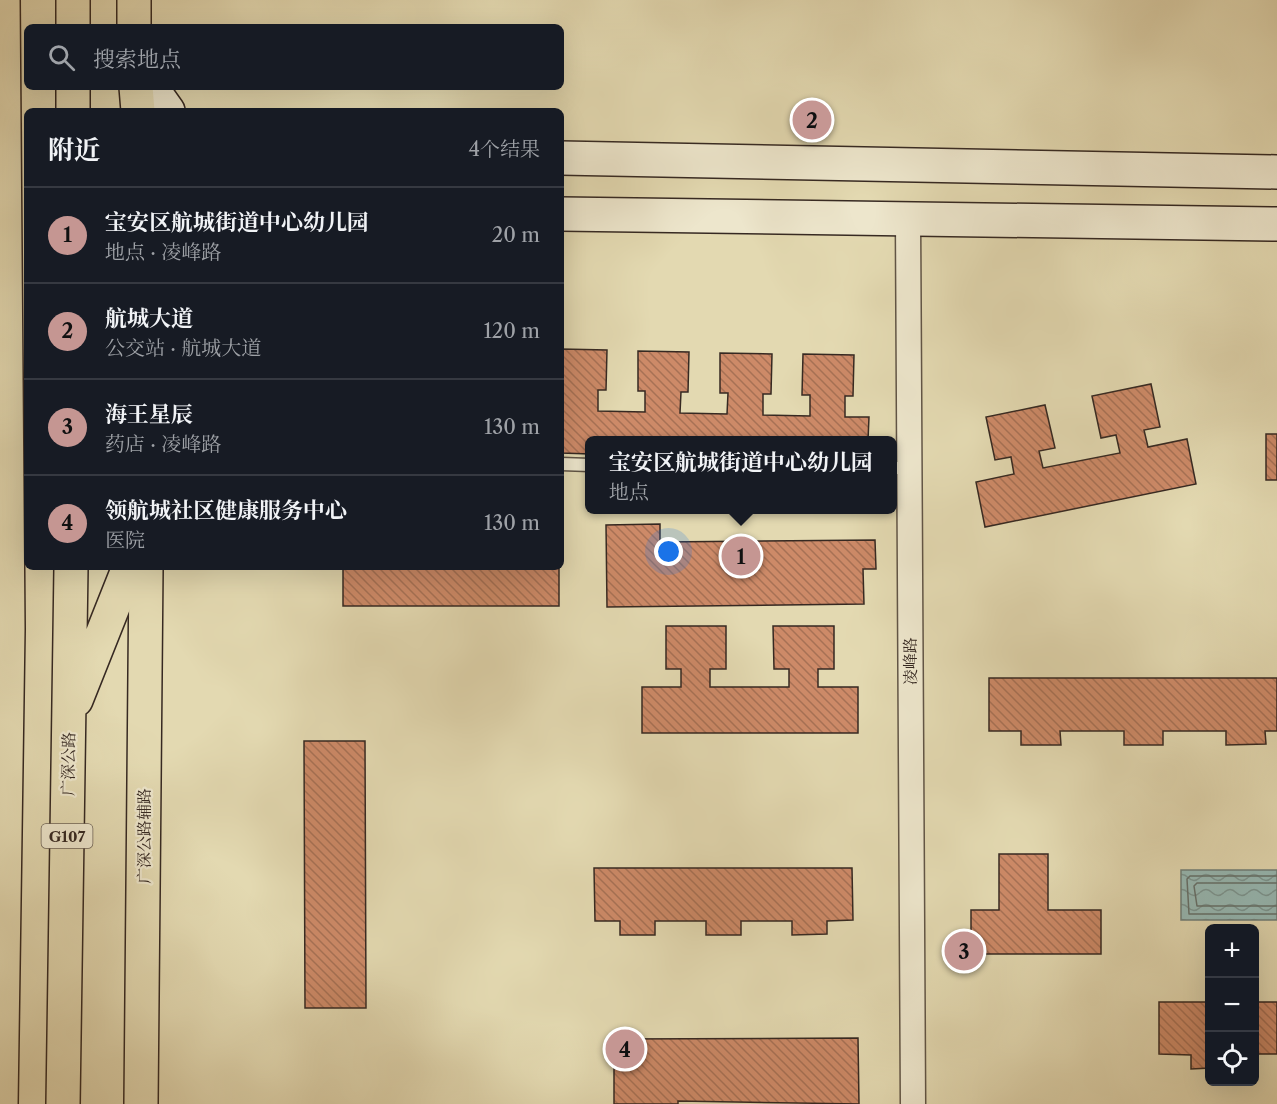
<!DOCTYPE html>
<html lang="zh">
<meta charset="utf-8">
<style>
body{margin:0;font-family:"Libre Caslon Text","Noto Serif SC",serif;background:#242831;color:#f1f3f6}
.controls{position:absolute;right:18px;bottom:18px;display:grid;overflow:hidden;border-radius:9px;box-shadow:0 6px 24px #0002}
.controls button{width:54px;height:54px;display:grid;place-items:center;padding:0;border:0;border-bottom:2px solid #363941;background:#171b24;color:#f1f3f6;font:30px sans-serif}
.you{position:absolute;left:669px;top:552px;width:21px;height:21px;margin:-15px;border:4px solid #fff;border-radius:50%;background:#1a73e8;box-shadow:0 0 0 9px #1a73e833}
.badge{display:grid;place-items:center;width:39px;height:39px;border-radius:50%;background:#c59692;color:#111;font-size:20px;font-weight:700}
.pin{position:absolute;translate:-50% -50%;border:3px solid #fff;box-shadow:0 2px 6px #0006}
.popup{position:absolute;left:585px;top:436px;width:312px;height:78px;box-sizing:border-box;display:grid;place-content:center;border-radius:9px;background:#171b24;filter:drop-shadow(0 2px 4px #0005);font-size:20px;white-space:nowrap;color:#9ea1a6}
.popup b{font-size:22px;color:#f1f3f6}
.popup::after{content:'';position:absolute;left:50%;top:100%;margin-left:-12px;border:12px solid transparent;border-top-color:#171b24}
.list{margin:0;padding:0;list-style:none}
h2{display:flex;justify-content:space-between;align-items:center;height:78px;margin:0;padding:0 24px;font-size:26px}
h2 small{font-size:20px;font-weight:400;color:#9ea1a6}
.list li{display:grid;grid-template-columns:39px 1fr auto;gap:18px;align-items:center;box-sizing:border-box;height:96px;padding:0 24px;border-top:2px solid #363941}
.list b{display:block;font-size:22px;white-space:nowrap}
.list p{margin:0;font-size:20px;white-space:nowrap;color:#9ea1a6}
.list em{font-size:20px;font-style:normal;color:#9ea1a6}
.icon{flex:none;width:33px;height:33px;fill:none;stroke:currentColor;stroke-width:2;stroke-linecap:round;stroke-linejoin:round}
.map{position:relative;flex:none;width:1277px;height:1104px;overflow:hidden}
.search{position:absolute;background:#171b24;box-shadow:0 6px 24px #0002;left:24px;top:24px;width:540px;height:66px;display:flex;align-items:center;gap:15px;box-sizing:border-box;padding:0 21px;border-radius:9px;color:#9ea1a6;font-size:22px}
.panel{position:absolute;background:#171b24;box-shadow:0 6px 24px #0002;left:24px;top:108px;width:540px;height:462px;border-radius:9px}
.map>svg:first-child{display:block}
.water{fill:url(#water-waves);stroke:#707f7a;stroke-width:1.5}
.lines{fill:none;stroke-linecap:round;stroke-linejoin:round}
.shore{stroke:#66716b;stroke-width:1.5}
.building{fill:url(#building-back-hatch);stroke:#362922;stroke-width:1.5}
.service-casing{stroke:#615546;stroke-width:15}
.minor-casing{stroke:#615546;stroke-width:27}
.secondary-casing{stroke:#362922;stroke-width:36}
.primary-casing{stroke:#362922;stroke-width:36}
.trunk-casing{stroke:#362922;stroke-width:36}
.service{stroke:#ede6cc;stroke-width:12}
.minor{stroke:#ede6cc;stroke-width:24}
.secondary{stroke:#ede6cc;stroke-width:33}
.primary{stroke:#e3d9b1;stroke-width:33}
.trunk{stroke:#e3d9b1;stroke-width:33}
.labels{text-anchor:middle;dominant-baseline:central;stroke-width:4.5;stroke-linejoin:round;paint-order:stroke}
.shield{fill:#ede6cc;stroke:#6d6255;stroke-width:1.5}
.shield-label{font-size:15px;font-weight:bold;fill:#362922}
.street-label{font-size:16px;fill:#362922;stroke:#ede6cc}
</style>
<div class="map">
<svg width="1277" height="1104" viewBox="0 0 1277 1104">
<defs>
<pattern id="water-waves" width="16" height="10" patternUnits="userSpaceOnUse" patternTransform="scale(1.5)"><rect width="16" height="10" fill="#97b9b4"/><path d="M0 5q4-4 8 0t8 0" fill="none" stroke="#7c9692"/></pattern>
<pattern id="building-back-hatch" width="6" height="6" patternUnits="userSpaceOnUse" patternTransform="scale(1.5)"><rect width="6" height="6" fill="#cd8a68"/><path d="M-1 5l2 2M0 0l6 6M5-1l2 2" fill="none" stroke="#a77155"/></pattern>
</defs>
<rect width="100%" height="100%" fill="#e3d9b1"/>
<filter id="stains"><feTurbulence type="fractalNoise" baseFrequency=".00333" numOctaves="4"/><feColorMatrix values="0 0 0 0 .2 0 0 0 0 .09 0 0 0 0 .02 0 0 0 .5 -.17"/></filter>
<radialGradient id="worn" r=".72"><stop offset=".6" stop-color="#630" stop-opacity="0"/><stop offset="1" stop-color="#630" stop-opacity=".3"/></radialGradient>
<path class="water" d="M 1181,870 L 1277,870 L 1277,920 L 1181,920 Z"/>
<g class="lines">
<path class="shore" d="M 1277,876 L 1190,876 L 1187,879 L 1189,914 L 1277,914
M 1277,883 L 1197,883 L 1194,886 L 1197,906 L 1277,906"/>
</g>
<path class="building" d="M 561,349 L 607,350 L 606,390 L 598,390 L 598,411 L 645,412 L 645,391 L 638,391 L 638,351 L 689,352 L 688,392 L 681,392 L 680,413 L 727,414 L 728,393 L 720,393 L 720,353 L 772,354 L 771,394 L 763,394 L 763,415 L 810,416 L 810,395 L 802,395 L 803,354 L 854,355 L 853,396 L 845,396 L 845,417 L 869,417 L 868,440 L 590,440 L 590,454 L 561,453 Z
M 1151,384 L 1160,427 L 1144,430 L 1148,447 L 1187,439 L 1196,484 L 985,527 L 976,482 L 1014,474 L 1011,457 L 995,460 L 986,417 L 1045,405 L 1055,448 L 1039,451 L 1043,468 L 1120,453 L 1116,435 L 1101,438 L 1092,396 Z
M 1266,434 L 1277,434 L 1277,480 L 1266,480 Z
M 660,524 L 660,542 L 875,540 L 876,569 L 863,569 L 864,604 L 607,607 L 606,525 Z
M 343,567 L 559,567 L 559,606 L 343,606 Z
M 666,626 L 726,626 L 726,669 L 710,669 L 710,687 L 789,687 L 789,669 L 774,669 L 773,626 L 834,626 L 834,669 L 818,669 L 818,687 L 858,687 L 858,733 L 642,733 L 642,687 L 681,687 L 681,669 L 666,669 Z
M 989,678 L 1277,678 L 1277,731 L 1265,731 L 1266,744 L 1226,745 L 1226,731 L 1163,731 L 1163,745 L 1124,745 L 1124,731 L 1060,731 L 1061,745 L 1021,745 L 1021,731 L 989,731 Z
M 304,741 L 365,741 L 366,1008 L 305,1008 Z
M 999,854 L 1048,854 L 1048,910 L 1101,910 L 1101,954 L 971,954 L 971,910 L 999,910 Z
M 594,868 L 852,868 L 853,920 L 827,921 L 827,934 L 792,935 L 792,921 L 741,921 L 741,935 L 706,935 L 706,921 L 655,921 L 655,935 L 620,935 L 620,921 L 595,921 Z
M 1159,1002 L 1210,1002 L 1210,1068 L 1191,1069 L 1191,1055 L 1159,1054 Z
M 1254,1002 L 1277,1002 L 1277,1054 L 1254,1054 Z
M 858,1038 L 859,1104 L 678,1101 L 678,1104 L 614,1104 L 614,1039 Z"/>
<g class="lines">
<defs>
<path id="service" d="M 561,464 L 590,465
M 892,468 L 909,468"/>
<path id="minor" d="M 908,219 L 913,1104"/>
<path id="secondary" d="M 151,87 L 168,111
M 561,158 L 1277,172
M 561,214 L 1277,224"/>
<path id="primary" d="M 134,27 L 134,0
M 136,87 L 138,111
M 141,1104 L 146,567"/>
<path id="trunk" d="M 73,0 L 73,27
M 73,87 L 73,111
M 76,700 L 129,567
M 1,1104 L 8,629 L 3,0
M 63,1104 L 71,567"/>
</defs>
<use href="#service" class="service-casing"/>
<use href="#minor" class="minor-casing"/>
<use href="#secondary" class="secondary-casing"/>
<use href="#primary" class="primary-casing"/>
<use href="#trunk" class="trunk-casing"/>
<use href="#service" class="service"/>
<use href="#minor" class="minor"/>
<use href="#secondary" class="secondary"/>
<use href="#primary" class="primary"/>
<use href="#trunk" class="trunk"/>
</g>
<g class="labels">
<rect class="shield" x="41.5" y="824" width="51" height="24" rx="4.5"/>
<g class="shield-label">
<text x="67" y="836">G107</text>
</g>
<g class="street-label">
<text transform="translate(910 661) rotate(-90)">凌峰路</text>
<text transform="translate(68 764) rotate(-89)">广深公路</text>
<text transform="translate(144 836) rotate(-90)">广深公路辅路</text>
</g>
</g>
<rect width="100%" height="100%" filter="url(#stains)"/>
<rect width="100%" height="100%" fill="url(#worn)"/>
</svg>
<div class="controls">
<button>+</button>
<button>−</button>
<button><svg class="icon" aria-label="locate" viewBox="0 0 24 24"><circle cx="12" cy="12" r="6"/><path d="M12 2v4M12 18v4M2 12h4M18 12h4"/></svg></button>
</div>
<div class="you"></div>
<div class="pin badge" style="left:741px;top:556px">1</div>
<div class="popup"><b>宝安区航城街道中心幼儿园</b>地点</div>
<div class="pin badge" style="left:812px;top:120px">2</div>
<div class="pin badge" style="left:964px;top:951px">3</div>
<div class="pin badge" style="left:625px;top:1049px">4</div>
<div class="search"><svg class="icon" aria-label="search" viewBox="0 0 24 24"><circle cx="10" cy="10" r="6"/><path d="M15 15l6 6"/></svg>搜索地点</div>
<section class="panel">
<h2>附近<small>4个结果</small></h2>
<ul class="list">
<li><span class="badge">1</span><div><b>宝安区航城街道中心幼儿园</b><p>地点 · 凌峰路</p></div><em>20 m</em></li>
<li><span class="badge">2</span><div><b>航城大道</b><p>公交站 · 航城大道</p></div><em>120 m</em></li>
<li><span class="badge">3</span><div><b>海王星辰</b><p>药店 · 凌峰路</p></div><em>130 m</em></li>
<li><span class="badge">4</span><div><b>领航城社区健康服务中心</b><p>医院</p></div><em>130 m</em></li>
</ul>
</section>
</div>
